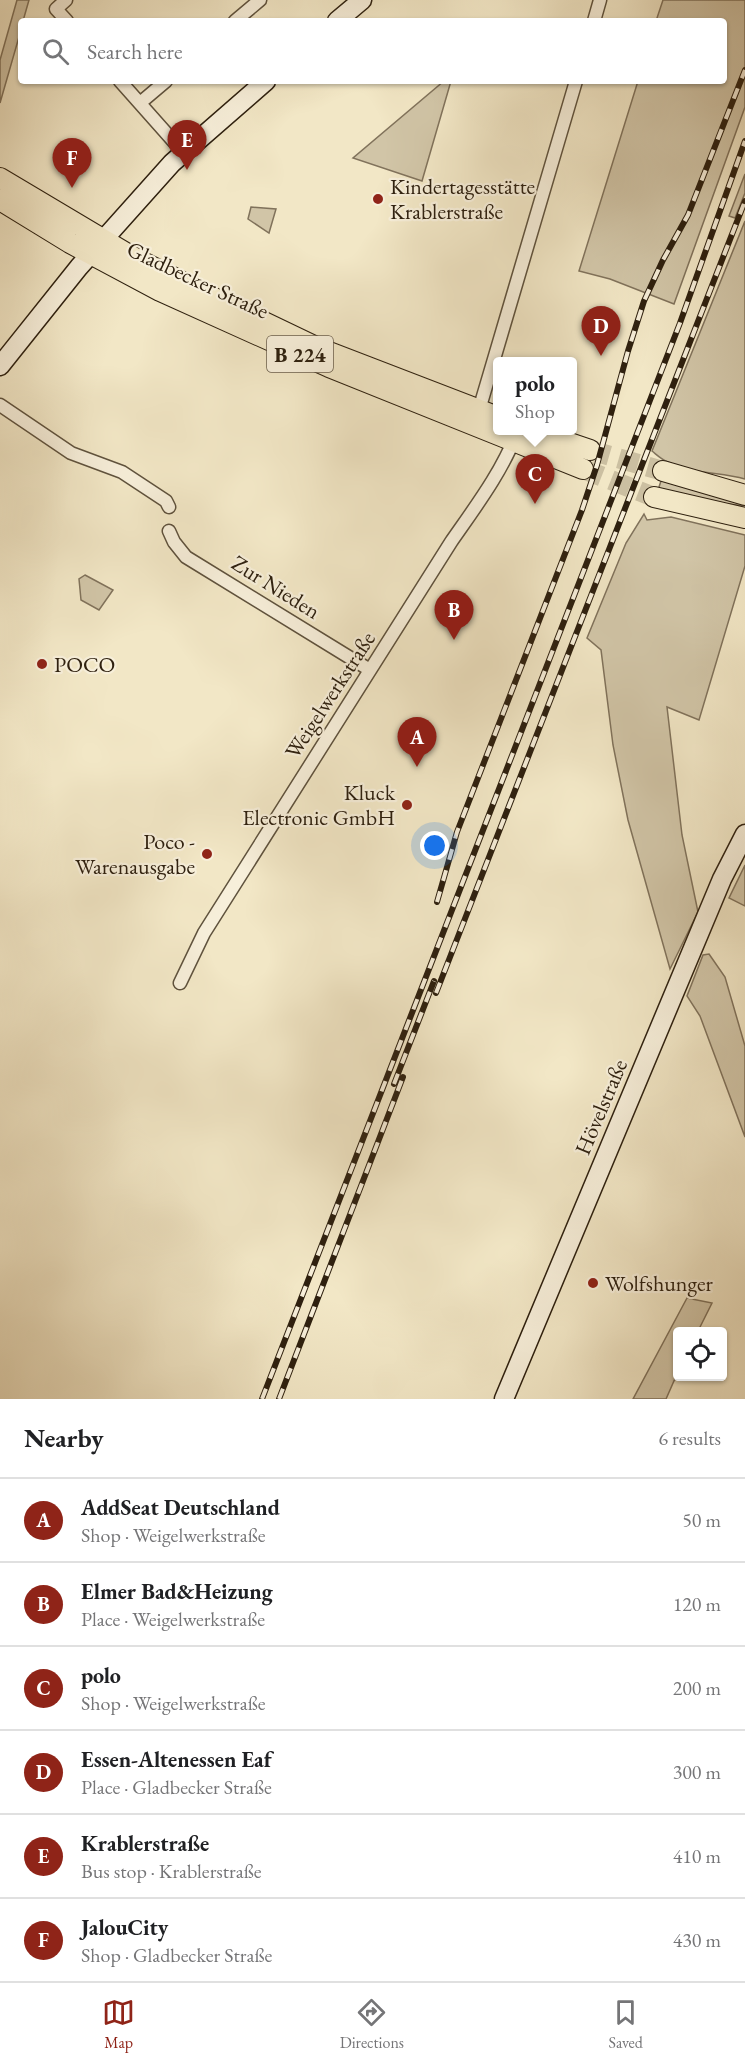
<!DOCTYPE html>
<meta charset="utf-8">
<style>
body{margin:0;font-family:"EB Garamond",serif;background:#f6f6f6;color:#202124}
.controls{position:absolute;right:18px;bottom:18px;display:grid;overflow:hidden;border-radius:6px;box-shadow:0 2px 4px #0004}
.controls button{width:54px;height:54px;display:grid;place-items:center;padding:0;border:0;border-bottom:2px solid #e0e0e0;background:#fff;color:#202124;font:30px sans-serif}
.you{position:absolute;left:435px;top:846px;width:21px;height:21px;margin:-15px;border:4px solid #fff;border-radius:50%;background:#1a73e8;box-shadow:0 0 0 9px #1a73e833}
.badge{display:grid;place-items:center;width:39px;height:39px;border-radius:50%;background:#8f2418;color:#fff;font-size:20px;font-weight:700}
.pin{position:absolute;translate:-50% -50px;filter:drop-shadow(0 2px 3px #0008)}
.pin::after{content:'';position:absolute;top:32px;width:21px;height:18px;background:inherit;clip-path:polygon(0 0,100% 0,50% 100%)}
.popup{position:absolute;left:493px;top:357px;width:84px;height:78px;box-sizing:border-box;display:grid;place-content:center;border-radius:6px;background:#fff;filter:drop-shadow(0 2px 4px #0005);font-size:20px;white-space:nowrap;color:#757577}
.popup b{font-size:22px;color:#202124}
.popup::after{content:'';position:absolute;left:50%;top:100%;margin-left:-12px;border:12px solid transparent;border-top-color:#fff}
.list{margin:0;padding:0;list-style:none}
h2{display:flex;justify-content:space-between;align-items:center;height:78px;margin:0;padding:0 24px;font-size:26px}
h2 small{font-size:20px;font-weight:400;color:#757577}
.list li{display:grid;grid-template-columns:39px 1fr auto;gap:18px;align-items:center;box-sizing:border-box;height:84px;padding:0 24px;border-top:2px solid #e0e0e0}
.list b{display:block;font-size:22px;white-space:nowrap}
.list p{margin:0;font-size:20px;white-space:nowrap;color:#757577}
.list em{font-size:20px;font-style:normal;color:#757577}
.icon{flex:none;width:33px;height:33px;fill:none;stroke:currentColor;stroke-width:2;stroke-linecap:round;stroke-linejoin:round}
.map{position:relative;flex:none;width:745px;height:1399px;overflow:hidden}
.search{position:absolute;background:#fff;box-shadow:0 2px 4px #0004;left:18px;right:18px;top:18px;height:66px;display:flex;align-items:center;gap:15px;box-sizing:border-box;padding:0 21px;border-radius:6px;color:#757577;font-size:22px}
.sheet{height:582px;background:#fff}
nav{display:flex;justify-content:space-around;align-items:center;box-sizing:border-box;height:84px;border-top:2px solid #e0e0e0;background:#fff;font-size:16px;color:#757577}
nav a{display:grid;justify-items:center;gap:3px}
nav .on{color:#8f2418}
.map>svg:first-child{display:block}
.green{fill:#d1c5a7;stroke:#80725b;stroke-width:1.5}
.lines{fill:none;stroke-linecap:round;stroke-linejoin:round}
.primary-tunnel{stroke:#cbbfa1;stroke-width:20;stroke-dasharray:20 10;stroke-linecap:butt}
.street-casing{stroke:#5f523d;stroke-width:15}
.secondary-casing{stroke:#2e200f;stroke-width:21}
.primary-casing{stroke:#2e200f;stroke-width:22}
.street{stroke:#f7efda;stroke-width:12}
.secondary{stroke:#f7efda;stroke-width:18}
.primary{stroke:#f2e7c6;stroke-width:20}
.rail-casing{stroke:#2e200f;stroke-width:6}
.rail{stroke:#f7efda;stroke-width:4;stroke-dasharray:11;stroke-linecap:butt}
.poi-dot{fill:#8f2418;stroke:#f7efda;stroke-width:2}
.labels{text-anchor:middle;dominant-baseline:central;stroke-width:4.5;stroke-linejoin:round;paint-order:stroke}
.shield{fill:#f7efda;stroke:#6a5e4c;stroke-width:1.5}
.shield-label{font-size:21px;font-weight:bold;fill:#2e200f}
.poi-label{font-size:22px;fill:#2e200f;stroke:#f7efda;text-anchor:start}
.street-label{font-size:22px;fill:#2e200f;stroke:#f7efda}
</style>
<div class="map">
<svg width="745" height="1399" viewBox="0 0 745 1399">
<rect width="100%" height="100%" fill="#f2e7c6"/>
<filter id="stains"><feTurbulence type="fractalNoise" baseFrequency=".00333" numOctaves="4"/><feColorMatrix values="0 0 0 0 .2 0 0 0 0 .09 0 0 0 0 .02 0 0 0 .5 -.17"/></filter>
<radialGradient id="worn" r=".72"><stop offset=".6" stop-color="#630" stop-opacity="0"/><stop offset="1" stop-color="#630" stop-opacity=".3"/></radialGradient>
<path class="green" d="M 17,0 L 29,0 L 23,21 L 21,21 L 21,30 L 0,103 L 0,60 Z
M 663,0 L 745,0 L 745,107 L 674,304 L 610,279 L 579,271 L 638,81 L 724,81 L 724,21 L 656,21 Z
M 444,81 L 451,81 L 422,181 L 353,158 Z
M 745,174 L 745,193 L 735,218 L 729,216 Z
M 251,207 L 276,209 L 269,233 L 248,219 Z
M 745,221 L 745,479 C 720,472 692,474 668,462 C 662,460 657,455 652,451 Z
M 662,478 L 745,501 L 745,506 L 704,501 L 658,490 Z
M 644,514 L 647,520 L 671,517 L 745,535 L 745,566 L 699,720 L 667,707 L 682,835 L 698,912 L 670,969 L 628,820 L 613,745 L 601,650 L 587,638 L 626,543 Z
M 85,575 L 113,590 L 99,610 L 81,600 L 79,579 Z
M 745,865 L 745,906 L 729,898 Z
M 709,954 L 725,977 L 745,1046 L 745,1137 L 700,1016 L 687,996 L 703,955 Z
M 687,1298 L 712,1303 L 698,1331 L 678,1332 L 677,1374 L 666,1399 L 633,1399 Z"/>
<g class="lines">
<path class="primary-tunnel" d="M 590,450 L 663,471
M 583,469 L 654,497"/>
<defs>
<path id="street" d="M 66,0 L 56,9 L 67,21
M 235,21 L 260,0
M 594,21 L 600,0
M 120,81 L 183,152
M 140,103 L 166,81
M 0,405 L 71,453 L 122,472 L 166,501 L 169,507
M 479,410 L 576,81
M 169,531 L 174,542 L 186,557 L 370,670
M 180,983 L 204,933 L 451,542 C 476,506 502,472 518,430"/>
<path id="secondary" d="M 337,21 L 362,0
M 0,366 L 79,267 L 172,163 L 266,81
M 504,1399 L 722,879 L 745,834"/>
<path id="primary" d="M 0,178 L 131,256 L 216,299 L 316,347 L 498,417
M 0,200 L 70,243 L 160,291 L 329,367 L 583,469
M 531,430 L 590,450
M 663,471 L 745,495
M 654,497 L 745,518"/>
</defs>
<use href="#street" class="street-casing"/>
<use href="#secondary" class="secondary-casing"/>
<use href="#primary" class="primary-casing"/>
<use href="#street" class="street"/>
<use href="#secondary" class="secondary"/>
<use href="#primary" class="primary"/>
<defs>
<path id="rail" d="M 437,902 L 457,832 L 582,510 L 597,465 L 628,351 L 644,301 L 663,260 L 688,215 L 745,70
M 436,993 L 745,201
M 394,1084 L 434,981
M 262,1399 L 680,323 L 745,141
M 279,1399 L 403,1077"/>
</defs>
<use href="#rail" class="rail-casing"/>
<use href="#rail" class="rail"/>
</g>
<g class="poi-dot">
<circle cx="378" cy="199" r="6"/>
<circle cx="42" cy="664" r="6"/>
<circle cx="407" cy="805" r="6"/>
<circle cx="207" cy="854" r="6"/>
<circle cx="593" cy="1283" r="6"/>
</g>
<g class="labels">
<rect class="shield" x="267" y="336" width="66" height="36" rx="4.5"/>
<g class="shield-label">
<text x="300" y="354">B 224</text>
</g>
<g class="poi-label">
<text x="390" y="186">Kindertagesstätte<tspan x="390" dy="25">Krablerstraße</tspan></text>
<text x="54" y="664">POCO</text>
<text x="395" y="792" text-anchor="end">Kluck<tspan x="395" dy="25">Electronic GmbH</tspan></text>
<text x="195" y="841" text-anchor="end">Poco -<tspan x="195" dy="25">Warenausgabe</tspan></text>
<text x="605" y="1283">Wolfshunger</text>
</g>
<g class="street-label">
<text transform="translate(198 280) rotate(25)">Gladbecker Straße</text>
<text transform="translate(276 587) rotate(32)">Zur Nieden</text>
<text transform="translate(330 695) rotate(-57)">Weigelwerkstraße</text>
<text transform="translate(601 1107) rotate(-67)">Hövelstraße</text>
</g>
</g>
<rect width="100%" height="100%" filter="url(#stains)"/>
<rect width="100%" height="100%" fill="url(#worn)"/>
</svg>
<div class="controls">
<button><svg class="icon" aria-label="locate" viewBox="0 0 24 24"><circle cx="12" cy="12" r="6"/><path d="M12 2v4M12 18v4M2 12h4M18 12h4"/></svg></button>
</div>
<div class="you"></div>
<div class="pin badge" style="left:417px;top:767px">A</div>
<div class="pin badge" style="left:454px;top:640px">B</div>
<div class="pin badge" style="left:535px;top:504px">C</div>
<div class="popup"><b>polo</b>Shop</div>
<div class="pin badge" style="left:601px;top:356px">D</div>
<div class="pin badge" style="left:187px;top:170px">E</div>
<div class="pin badge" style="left:72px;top:188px">F</div>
<div class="search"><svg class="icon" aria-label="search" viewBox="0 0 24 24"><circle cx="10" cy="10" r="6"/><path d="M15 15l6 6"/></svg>Search here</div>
</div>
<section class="sheet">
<h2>Nearby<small>6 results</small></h2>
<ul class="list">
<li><span class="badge">A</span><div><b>AddSeat Deutschland</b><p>Shop · Weigelwerkstraße</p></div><em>50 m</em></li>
<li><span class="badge">B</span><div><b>Elmer Bad&amp;Heizung</b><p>Place · Weigelwerkstraße</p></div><em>120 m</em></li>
<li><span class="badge">C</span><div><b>polo</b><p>Shop · Weigelwerkstraße</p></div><em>200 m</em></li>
<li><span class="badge">D</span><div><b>Essen-Altenessen Eaf</b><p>Place · Gladbecker Straße</p></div><em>300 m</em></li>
<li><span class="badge">E</span><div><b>Krablerstraße</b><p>Bus stop · Krablerstraße</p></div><em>410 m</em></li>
<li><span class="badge">F</span><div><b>JalouCity</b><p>Shop · Gladbecker Straße</p></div><em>430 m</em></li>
</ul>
</section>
<nav>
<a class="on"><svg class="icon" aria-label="map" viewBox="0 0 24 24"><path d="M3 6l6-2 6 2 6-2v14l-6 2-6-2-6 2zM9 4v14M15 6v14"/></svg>Map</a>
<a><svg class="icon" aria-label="directions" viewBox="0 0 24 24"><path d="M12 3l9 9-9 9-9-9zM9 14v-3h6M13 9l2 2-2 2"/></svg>Directions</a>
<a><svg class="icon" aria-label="saved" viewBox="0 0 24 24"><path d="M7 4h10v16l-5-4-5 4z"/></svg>Saved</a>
</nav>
